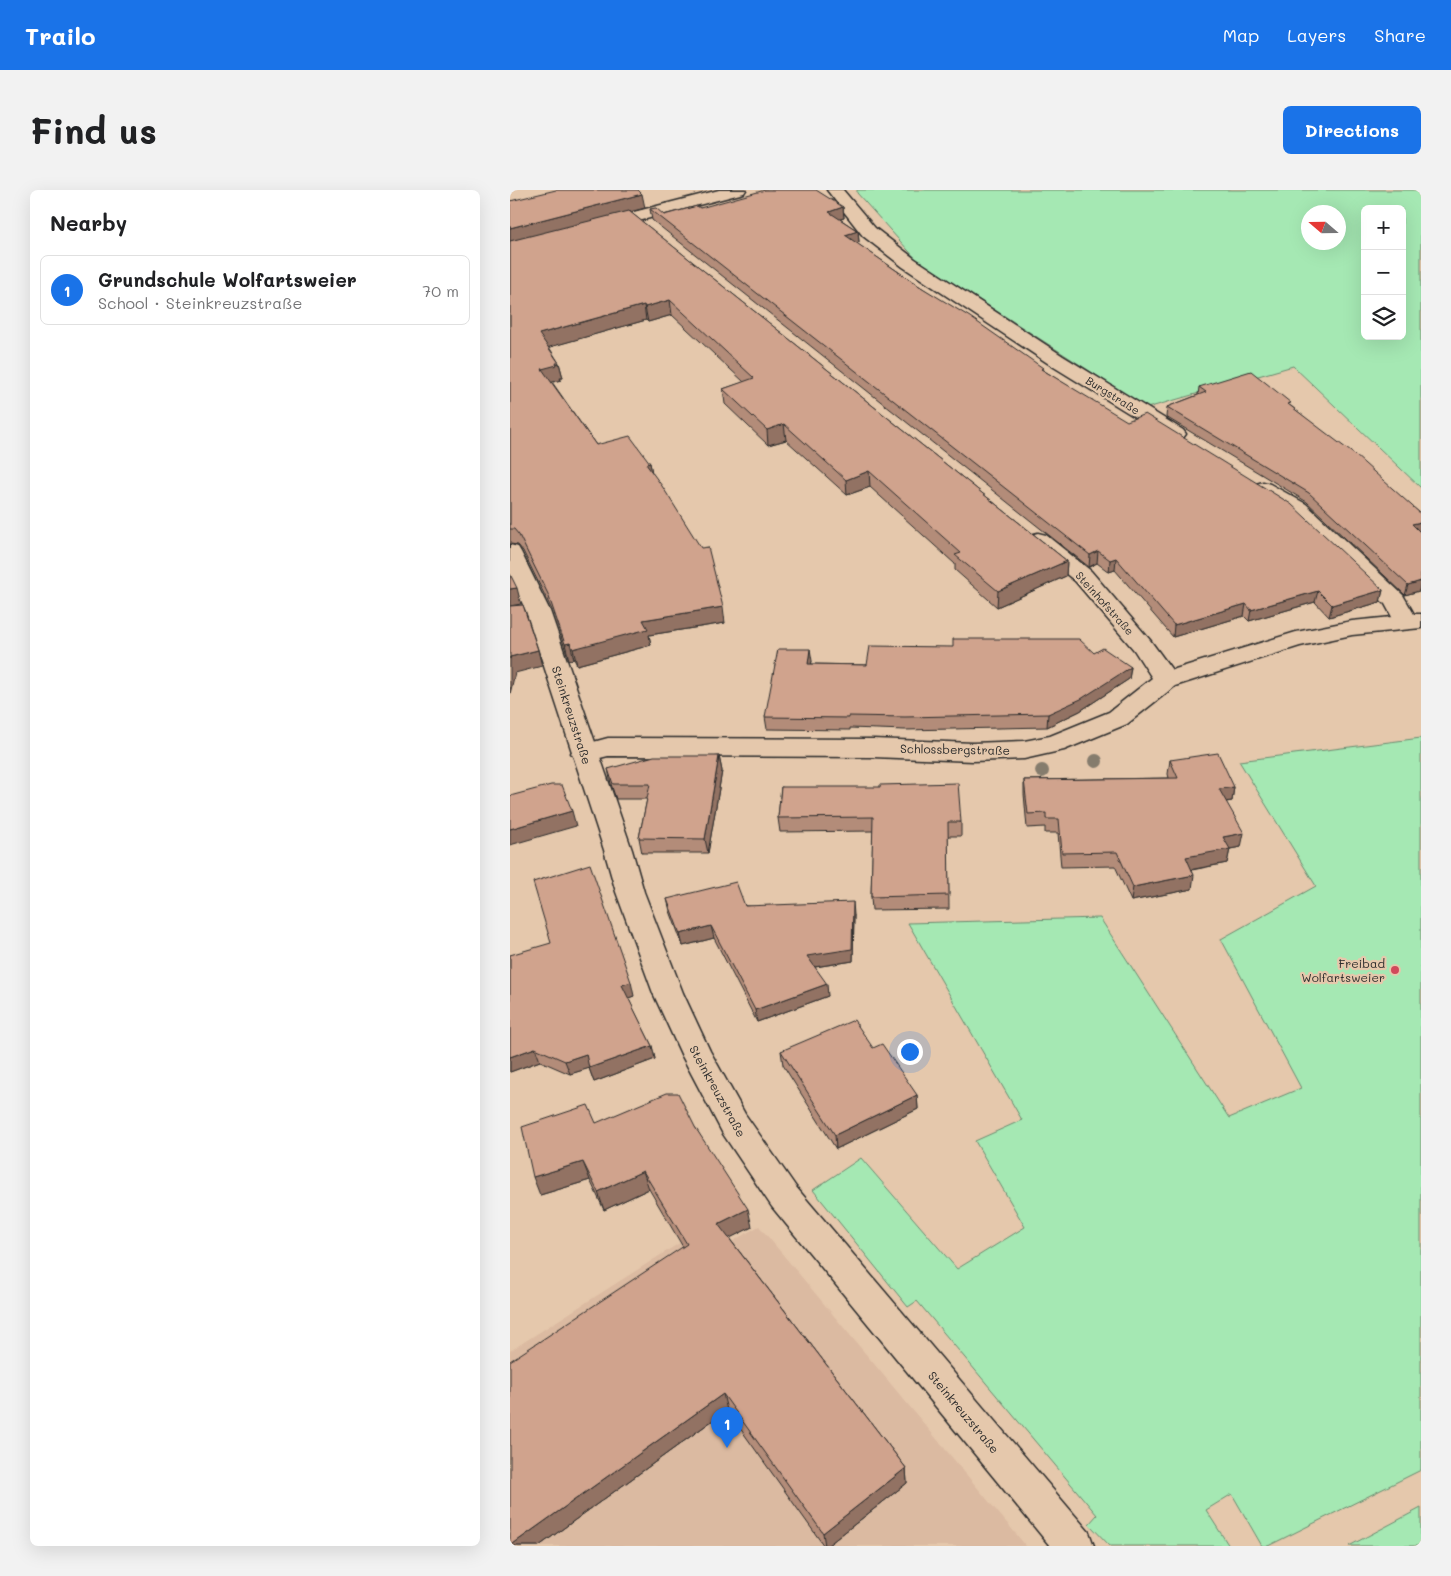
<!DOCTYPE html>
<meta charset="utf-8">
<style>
body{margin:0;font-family:Mali,sans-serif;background:#f2f2f2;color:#202124}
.controls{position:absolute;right:15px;top:15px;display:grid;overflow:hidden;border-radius:8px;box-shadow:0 5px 20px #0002}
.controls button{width:45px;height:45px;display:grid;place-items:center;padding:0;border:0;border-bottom:1px solid #e0e0e0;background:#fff;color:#202124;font:25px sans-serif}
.compass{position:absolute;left:791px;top:15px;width:45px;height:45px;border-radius:50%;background:#fff;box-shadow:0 5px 20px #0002;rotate:290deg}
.you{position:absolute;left:399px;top:861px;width:18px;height:18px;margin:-12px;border:4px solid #fff;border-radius:50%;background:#1a73e8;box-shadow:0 0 0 8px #1a73e833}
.badge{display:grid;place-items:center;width:32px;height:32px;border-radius:50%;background:#1a73e8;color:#fff;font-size:16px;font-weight:700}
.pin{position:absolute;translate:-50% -41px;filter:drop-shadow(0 1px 2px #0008)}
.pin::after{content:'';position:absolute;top:26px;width:18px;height:15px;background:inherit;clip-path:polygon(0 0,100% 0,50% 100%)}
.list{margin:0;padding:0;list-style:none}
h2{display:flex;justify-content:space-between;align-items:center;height:65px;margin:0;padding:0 20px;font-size:21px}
h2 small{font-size:16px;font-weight:400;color:#757577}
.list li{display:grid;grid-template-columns:32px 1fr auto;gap:15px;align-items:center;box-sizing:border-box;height:70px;margin:0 10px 10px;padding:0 10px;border:1px solid #e0e0e0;border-radius:8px}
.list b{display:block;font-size:19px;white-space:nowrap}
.list p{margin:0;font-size:16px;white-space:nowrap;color:#757577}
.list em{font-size:16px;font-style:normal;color:#757577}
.icon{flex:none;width:28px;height:28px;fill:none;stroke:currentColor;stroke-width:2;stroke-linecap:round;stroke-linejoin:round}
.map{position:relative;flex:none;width:911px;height:1356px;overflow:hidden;border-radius:8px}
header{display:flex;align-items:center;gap:30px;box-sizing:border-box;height:70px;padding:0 25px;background:#1a73e8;color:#fff}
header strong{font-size:24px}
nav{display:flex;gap:28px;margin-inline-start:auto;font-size:18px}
.intro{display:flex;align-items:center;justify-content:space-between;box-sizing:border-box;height:120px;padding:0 30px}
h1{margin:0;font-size:35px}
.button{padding:12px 22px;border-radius:8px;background:#1a73e8;color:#fff;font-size:18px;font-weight:700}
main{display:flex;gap:30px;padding:0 30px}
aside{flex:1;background:#fff;border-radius:8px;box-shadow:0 5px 20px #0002}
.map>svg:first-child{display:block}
.built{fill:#dbbaa1}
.green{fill:#a5e8b3;stroke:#688a6f;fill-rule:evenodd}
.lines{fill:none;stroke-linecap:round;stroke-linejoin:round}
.street-casing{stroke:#2b2b2b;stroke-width:3}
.secondary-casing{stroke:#2b2b2b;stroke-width:3}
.street{fill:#e5c8ac;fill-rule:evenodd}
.secondary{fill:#e5c8ac;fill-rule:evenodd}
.tree{fill:#857c6d}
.wall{fill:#b38c79;stroke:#2b2b2b}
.shaded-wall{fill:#927263;stroke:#2b2b2b}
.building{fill:#d0a38d;stroke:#2b2b2b}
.poi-dot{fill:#d1495b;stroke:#e5c8ac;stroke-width:2}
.labels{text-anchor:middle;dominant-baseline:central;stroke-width:4.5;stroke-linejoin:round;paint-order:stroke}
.far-street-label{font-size:11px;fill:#2b2b2b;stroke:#e5c8ac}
.street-label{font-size:12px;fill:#2b2b2b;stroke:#e5c8ac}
.poi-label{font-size:12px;fill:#2b2b2b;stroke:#e5c8ac;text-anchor:end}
</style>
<header>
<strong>Trailo</strong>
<nav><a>Map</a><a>Layers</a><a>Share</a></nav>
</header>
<div class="intro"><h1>Find us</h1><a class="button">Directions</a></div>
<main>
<aside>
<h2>Nearby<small></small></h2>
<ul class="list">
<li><span class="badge">1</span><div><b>Grundschule Wolfartsweier</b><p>School · Steinkreuzstraße</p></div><em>70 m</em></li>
</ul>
</aside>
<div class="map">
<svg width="911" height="1356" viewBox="0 0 911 1356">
<rect width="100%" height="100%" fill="#e5c8ac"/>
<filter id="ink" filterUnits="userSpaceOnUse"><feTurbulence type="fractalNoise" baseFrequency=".02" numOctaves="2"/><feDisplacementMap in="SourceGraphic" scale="10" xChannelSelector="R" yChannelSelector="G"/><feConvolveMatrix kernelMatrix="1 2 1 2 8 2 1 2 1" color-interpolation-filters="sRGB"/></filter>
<g filter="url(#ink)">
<path class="built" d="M 249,1036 L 516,1356 L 0,1356 L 0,1161 L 182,1045 L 197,1066 Z"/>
<path class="green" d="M 347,0 L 911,0 L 911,298 L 783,176 L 637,218 L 406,69 L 347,3 ZM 855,19 L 892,19 L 892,146 L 855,146 ZM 798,22 L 828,22 L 828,52 L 798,52 Z
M 911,548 L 911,1280 L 758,1356 L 752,1356 L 722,1304 L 696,1320 L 719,1356 L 600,1356 L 579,1334 L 587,1325 L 407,1111 L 398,1117 L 303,1000 L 351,968 L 447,1079 L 515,1037 L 465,951 L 512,930 L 398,733 L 590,728 L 719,928 L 791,898 L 711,749 L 806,696 L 729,571 Z
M 911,1318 L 911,1356 L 839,1356 Z"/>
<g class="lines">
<defs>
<path id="street" d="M 209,0 L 236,0 L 234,3 L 91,41 L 85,40 L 83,36 L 85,32 Z
M 317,0 L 333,0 L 365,38 L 405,69 L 553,166 L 673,240 L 676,244 L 673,248 L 666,250 L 659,248 L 539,174 L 393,77 L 353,46 Z
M 753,292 L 760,294 L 796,314 L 893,405 L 904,424 L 911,424 L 911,438 L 842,445 L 790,456 L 665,496 L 617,534 L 554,560 L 514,569 L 463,571 L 363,567 L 98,566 L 74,572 L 65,569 L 61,563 L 65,557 L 98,548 L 363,549 L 463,553 L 514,551 L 540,546 L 599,522 L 642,488 L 624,460 L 565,391 L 520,355 L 517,350 L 520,345 L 528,343 L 536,345 L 581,381 L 640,450 L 662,480 L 786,442 L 842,431 L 882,427 L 875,414 L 780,324 L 746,302 L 742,298 L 746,294 Z"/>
<path id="secondary" d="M 0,355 L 8,357 L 11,362 L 40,421 L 122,660 L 134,702 L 173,803 L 200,861 L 235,924 L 286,997 L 579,1342 L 584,1356 L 540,1356 L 262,1017 L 213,944 L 172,866 L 143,803 L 106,702 L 94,660 L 16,421 L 0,386 Z"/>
</defs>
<use href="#street" class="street-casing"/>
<use href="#secondary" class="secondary-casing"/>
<use href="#street" class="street"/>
<use href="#secondary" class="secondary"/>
</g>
<g class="tree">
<circle cx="586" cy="571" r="7"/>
<circle cx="532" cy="581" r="7"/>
</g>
<path class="wall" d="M 0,11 L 135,18 L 120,22 L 557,371 L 556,386 L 487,417 L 445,380 L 445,374 L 360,297 L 337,305 L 276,250 L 258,255 L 215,214 L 213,199 L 234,192 L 162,125 L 138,132 L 136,130 L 39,157 L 49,173 L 53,188 L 50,188 L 51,190 L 42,192 L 86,255 L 140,273 L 142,283 L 215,433 L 139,445 L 141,455 L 67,475 L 64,469 L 59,470 L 42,420 L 13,361 L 8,355 L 0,354 Z
M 333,17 L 334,28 L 330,29 L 348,41 L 349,52 L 346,53 L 533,180 L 873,400 L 870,412 L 819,427 L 805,412 L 739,431 L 734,426 L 663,447 L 605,380 L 599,382 L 587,373 L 579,377 L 142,30 L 140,19 L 154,25 L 190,18 Z
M 689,197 L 781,216 L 911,324 L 911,341 L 909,341 L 911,343 L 911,402 L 909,401 L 895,405 L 797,312 L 656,227 L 657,217 L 688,205 Z
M 584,463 L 621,477 L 619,489 L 570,521 L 537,537 L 395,540 L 340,538 L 340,540 L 257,539 L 255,527 L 302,471 L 301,474 L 357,475 Z
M 209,566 L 212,581 L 198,663 L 132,663 L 129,648 L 137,609 L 106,609 L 101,594 L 98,579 Z
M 660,570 L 724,597 L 722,611 L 716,612 L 731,657 L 720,659 L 717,673 L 682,680 L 682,699 L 621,711 L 605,676 L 551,677 L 548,643 L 535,643 L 535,637 L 517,638 L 514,604 L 514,590 L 659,588 L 658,584 Z
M 271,597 L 451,632 L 451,646 L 438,646 L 439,719 L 362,720 L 361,707 L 363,641 L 270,642 L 268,628 Z
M 157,709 L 344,725 L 343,771 L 305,777 L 318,806 L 247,832 L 204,748 L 173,756 L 160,721 Z
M 0,765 L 124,806 L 118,808 L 142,856 L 145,869 L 84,892 L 79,878 L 60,884 L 30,871 L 0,882 Z
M 363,858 L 407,905 L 408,919 L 326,959 L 273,875 L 271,861 Z
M 86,933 L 185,937 L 242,1037 L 219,1048 L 396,1278 L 397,1293 L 317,1356 L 314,1356 L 217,1220 L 29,1356 L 0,1356 L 173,1057 L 139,999 L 94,1020 L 80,990 L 30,1005 Z"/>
<path class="shaded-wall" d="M 132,4 L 135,18 L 0,53 L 0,38 Z
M 333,17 L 334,28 L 320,32 L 319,22 Z
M 348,41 L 349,52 L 336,56 L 335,45 Z
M 160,110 L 162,125 L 138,132 L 135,117 Z
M 134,115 L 136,130 L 33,159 L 29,144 Z
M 46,173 L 49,173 L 53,188 L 50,188 L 51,190 L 35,194 L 32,179 Z
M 274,234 L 276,250 L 258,255 L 257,240 Z
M 140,273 L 143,288 L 136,274 Z
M 359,281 L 360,297 L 337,305 L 336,290 Z
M 911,332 L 911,341 L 899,343 L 902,334 Z
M 588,361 L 587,373 L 579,377 L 580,365 Z
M 606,368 L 605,380 L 599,382 L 600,370 Z
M 557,371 L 556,386 L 487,417 L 488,401 Z
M 911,391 L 909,401 L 895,405 L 898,395 Z
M 7,398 L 11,414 L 0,416 L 0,399 Z
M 873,400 L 870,412 L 819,427 L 822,415 Z
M 808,401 L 805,412 L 739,431 L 741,420 Z
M 736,414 L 734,426 L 663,447 L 664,435 Z
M 213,417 L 215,433 L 139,445 L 141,455 L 67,475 L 63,459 L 133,430 Z
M 60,453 L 64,469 L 59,470 L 55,454 Z
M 300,459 L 302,471 L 299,486 L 298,474 Z
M 28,460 L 32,476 L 5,483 L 0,504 L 0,467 Z
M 621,477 L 619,489 L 570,521 L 537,537 L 538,524 Z
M 209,566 L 212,581 L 198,663 L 195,649 Z
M 724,597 L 722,611 L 707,613 L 709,599 Z
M 62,621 L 66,636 L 0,655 L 0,639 Z
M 734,643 L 731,657 L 720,659 L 717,673 L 674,681 L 676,667 L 713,647 Z
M 684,685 L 682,699 L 621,711 L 623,697 Z
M 343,712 L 344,725 L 343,771 L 298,778 L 297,766 Z
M 201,736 L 204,748 L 173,756 L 170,744 Z
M 121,792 L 124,806 L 116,809 L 112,795 Z
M 317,794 L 318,806 L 247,832 L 245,820 Z
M 142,856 L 145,869 L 84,892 L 79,878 Z
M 25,858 L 30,871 L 0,882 L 0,867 Z
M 76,864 L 80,878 L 60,884 L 55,871 Z
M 407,905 L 408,919 L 326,959 L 325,945 Z
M 73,972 L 80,990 L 30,1005 L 23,987 Z
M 133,981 L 139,999 L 94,1020 L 88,1002 Z
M 238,1019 L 242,1037 L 212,1052 L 208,1034 Z
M 213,1204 L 217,1220 L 29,1356 L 0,1356 Z
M 396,1278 L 397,1293 L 317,1356 L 315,1356 L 313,1343 Z"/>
<path class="building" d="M 46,0 L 128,0 L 132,4 L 0,38 L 0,11 Z
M 255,0 L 306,0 L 333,17 L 319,22 L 348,41 L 335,45 L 406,94 L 460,127 L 533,178 L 531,179 L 617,231 L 635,224 L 781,314 L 873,400 L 822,415 L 808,401 L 741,420 L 736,414 L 664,435 L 606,368 L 600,370 L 588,361 L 580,365 L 140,19 L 146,18 L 154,25 L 187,16 L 190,18 Z
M 119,21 L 557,371 L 488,401 L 445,365 L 451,363 L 359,281 L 336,290 L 274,234 L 257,240 L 213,199 L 244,188 L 160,110 L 135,117 L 134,115 L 29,144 L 49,173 L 46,173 L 47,175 L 32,179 L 86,255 L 120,246 L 140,273 L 136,274 L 152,296 L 191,358 L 198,357 L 213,417 L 133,430 L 138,439 L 63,459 L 60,453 L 55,454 L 38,404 L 9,345 L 4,339 L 0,339 L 0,51 Z
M 741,181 L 781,213 L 778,214 L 845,265 L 911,324 L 911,332 L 902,334 L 911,343 L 911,391 L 898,395 L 799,303 L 657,217 L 696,202 L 689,197 Z
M 0,384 L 7,398 L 0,399 Z
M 13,415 L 28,460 L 0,467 L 0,469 L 0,416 Z
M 443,449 L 569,449 L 584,463 L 593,458 L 621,477 L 571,509 L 538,524 L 395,527 L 339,526 L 339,528 L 255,527 L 268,459 L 300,459 L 298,474 L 357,475 L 360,456 L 443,457 Z
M 708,563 L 724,597 L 709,599 L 734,643 L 713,647 L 720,659 L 676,667 L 684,685 L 623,697 L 607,662 L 552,663 L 549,629 L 536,629 L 536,623 L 518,624 L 514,590 L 668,588 L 660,570 Z
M 144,566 L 209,566 L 195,649 L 129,648 L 140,594 L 103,594 L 98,579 Z
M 448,593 L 451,632 L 438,632 L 439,705 L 361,707 L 363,627 L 268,628 L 271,597 L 370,597 L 370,595 Z
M 41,595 L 52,595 L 62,621 L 0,639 L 0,606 Z
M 80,674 L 121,792 L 112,795 L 142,856 L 79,878 L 76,864 L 55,871 L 25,858 L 0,867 L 0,765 L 41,753 L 23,692 Z
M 226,692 L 235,716 L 343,712 L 342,759 L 297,766 L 317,794 L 245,820 L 201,736 L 170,744 L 157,709 Z
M 344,830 L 363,858 L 372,854 L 407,905 L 325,945 L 271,861 Z
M 157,903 L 168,903 L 185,937 L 238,1019 L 208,1034 L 396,1278 L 313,1343 L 213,1204 L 0,1356 L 0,1171 L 177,1054 L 133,981 L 88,1002 L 73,972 L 23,987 L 12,937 L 78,915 L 86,933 Z"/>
</g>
<circle class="poi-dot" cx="885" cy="780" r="5"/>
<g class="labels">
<g class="far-street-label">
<text transform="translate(603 205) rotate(32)">Burgstraße</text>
<text transform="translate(595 413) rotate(48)">Steinhofstraße</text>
</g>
<g class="street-label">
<text transform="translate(62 525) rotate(72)">Steinkreuzstraße</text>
<text transform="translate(445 559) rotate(1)">Schlossbergstraße</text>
<text transform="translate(208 901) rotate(61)">Steinkreuzstraße</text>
<text transform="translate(454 1222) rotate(50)">Steinkreuzstraße</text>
</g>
<g class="poi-label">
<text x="875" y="773">Freibad<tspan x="875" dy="14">Wolfartsweier</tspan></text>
</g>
</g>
</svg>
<div class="controls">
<button>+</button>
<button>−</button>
<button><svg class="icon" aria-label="layers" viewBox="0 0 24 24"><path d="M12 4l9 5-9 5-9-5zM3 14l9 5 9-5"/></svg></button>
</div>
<svg class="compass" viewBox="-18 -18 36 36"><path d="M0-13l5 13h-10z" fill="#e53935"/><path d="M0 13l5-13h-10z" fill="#757577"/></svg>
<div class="you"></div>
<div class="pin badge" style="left:217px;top:1258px">1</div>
</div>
</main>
